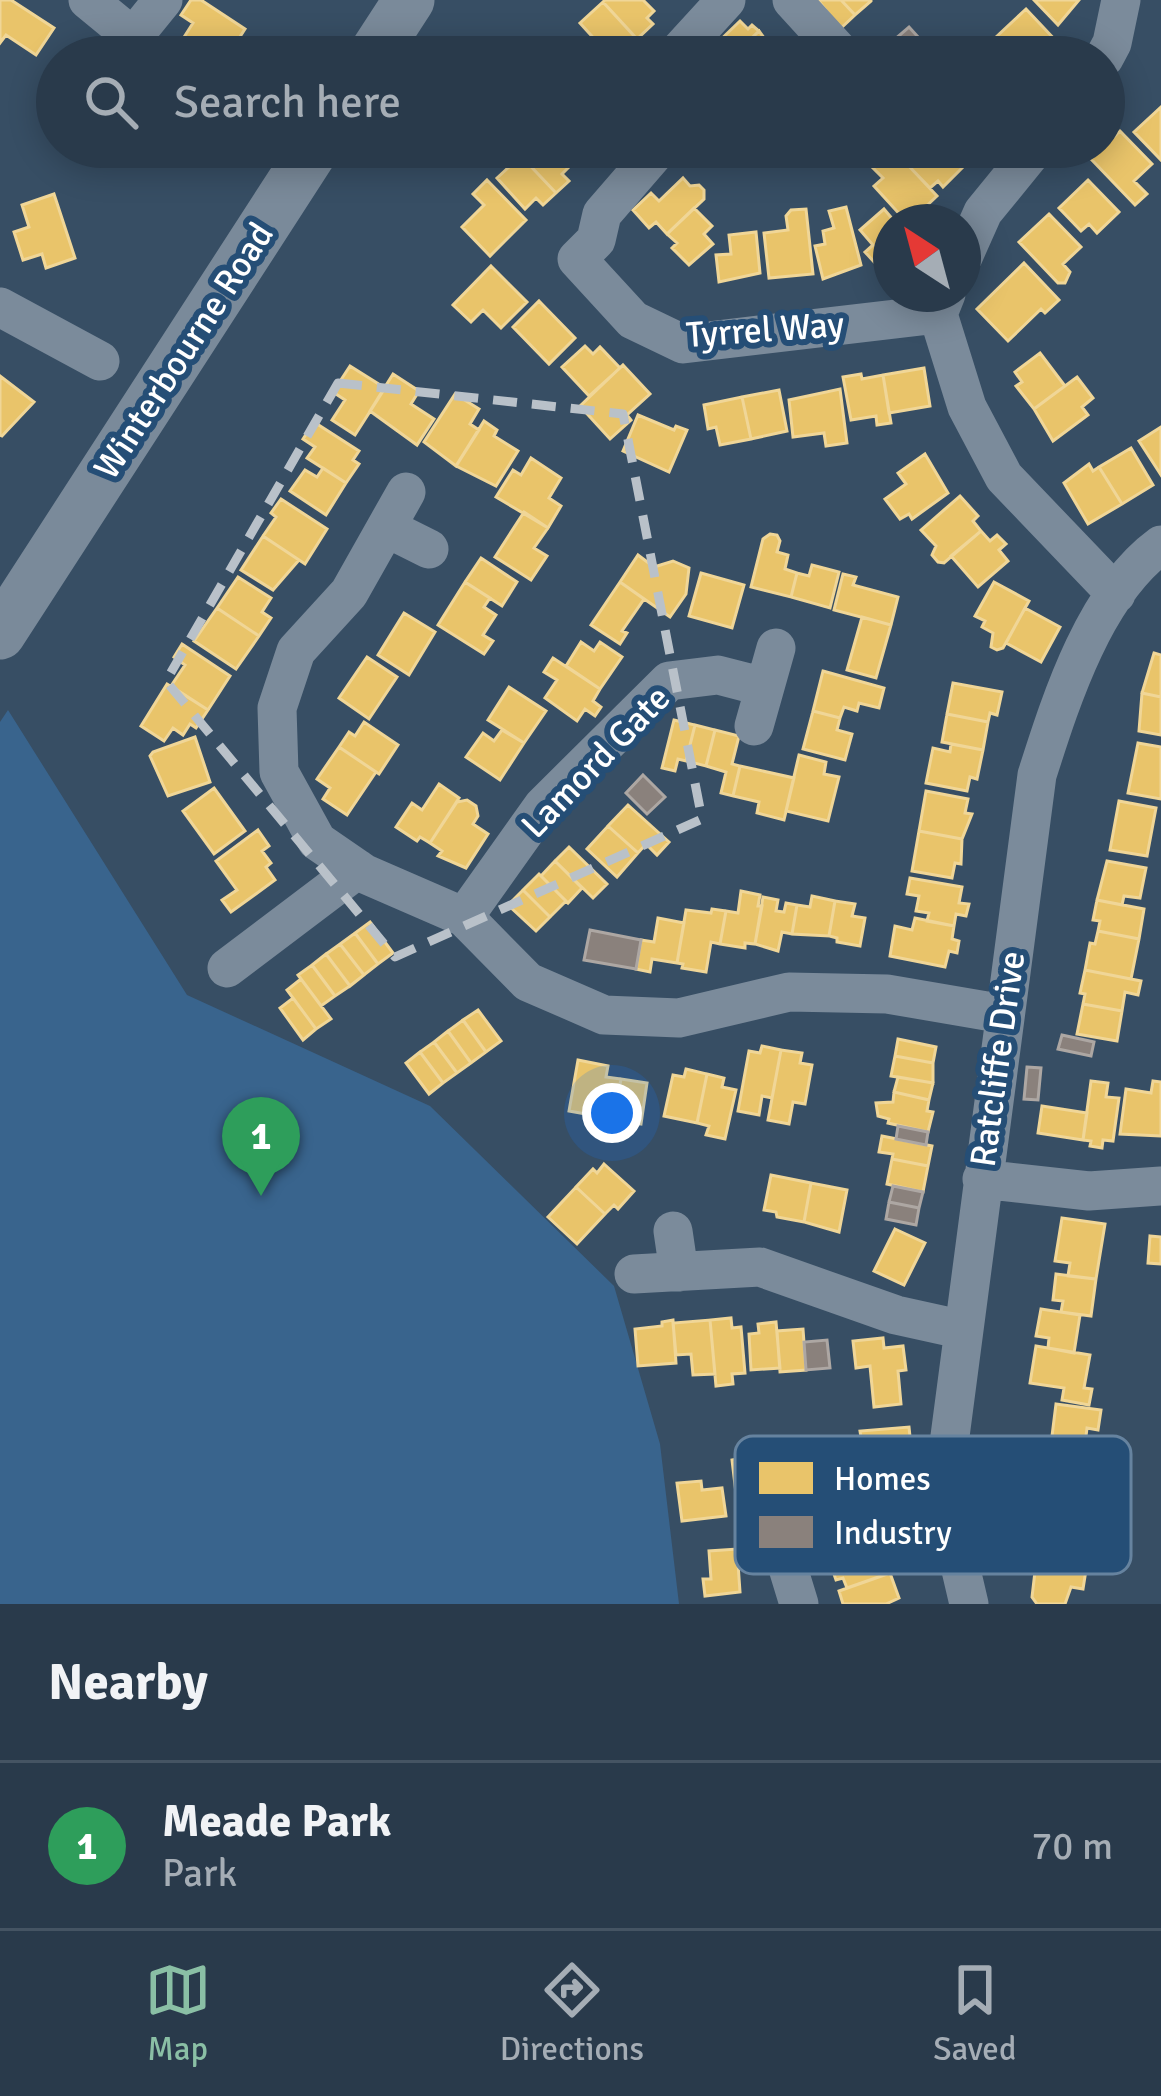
<!DOCTYPE html>
<style>
body{margin:0;font-family:Signika,sans-serif;background:#354555;color:#f1f3f6}
.compass{position:absolute;left:873px;top:204px;width:108px;height:108px;border-radius:50%;background:#293a4b;box-shadow:0 6px 30px #0003;rotate:324deg}
.you{position:absolute;left:612px;top:1113px;width:42px;height:42px;margin:-30px;border:9px solid #fff;border-radius:50%;background:#1a73e8;box-shadow:0 0 0 18px #1a73e833}
.badge{display:grid;place-items:center;width:78px;height:78px;border-radius:50%;background:#8abfa5;color:#fff;font-size:39px;font-weight:700}
.pin{position:absolute;translate:-50% -99px;filter:drop-shadow(0 3px 6px #0008)}
.pin::after{content:'';position:absolute;top:63px;width:42px;height:36px;background:inherit;clip-path:polygon(0 0,100% 0,50% 100%)}
.list{margin:0;padding:0;list-style:none}
h2{display:flex;justify-content:space-between;align-items:center;height:156px;margin:0;padding:0 48px;font-size:51px}
h2 small{font-size:39px;font-weight:400;color:#a5adb5}
.list li{display:grid;grid-template-columns:78px 1fr auto;gap:36px;align-items:center;box-sizing:border-box;height:168px;padding:0 48px;border-top:3px solid #455463}
.list b{display:block;font-size:45px;white-space:nowrap}
.list p{margin:0;font-size:39px;white-space:nowrap;color:#a5adb5}
.list em{font-size:39px;font-style:normal;color:#a5adb5}
.icon{flex:none;width:66px;height:66px;fill:none;stroke:currentColor;stroke-width:2;stroke-linecap:round;stroke-linejoin:round}
.map{position:relative;flex:none;width:1161px;height:1604px;overflow:hidden}
.search{position:absolute;background:#293a4b;box-shadow:0 6px 30px #0003;left:36px;right:36px;top:36px;height:132px;display:flex;align-items:center;gap:30px;box-sizing:border-box;padding:0 42px;border-radius:66px;color:#a5adb5;font-size:45px}
.sheet{height:324px;background:#293a4b}
nav{display:flex;justify-content:space-around;align-items:center;box-sizing:border-box;height:168px;border-top:3px solid #455463;background:#293a4b;font-size:33px;color:#a5adb5}
nav a{display:grid;justify-items:center;gap:6px}
nav .on{color:#8abfa5}
.map>svg:first-child{display:block}
.green{fill:#39648d}
.homes{fill:#e9c46a;stroke:#f0d697;stroke-width:3}
.industry{fill:#8a817c;stroke:#ada7a3;stroke-width:3}
.lines{fill:none;stroke-linecap:round;stroke-linejoin:round}
.minor{stroke:#7b8b9b;stroke-width:39}
.major{stroke:#7a8a9a;stroke-width:51}
.marked{fill:none;stroke:#b9c1c9;stroke-width:9;stroke-dasharray:24 15;stroke-linejoin:round}
.labels{text-anchor:middle;dominant-baseline:central;stroke-width:12;stroke-linejoin:round;paint-order:stroke}
.street-label{font-size:36px;fill:#fff;stroke:#254e76}
.key{fill:#254e76;stroke:#66839f;stroke-width:3}
.key-label{font-size:33px;fill:#fff}
</style>
<div class="map">
<svg width="1161" height="1604" viewBox="0 0 1161 1604">
<rect width="100%" height="100%" fill="#374e64"/>
<path class="green" d="M 8,710 L 187,995 L 430,1106 L 614,1286 L 660,1444 L 679,1604 L 0,1604 L 0,722 Z"/>
<path class="homes" d="M 0,0 L 11,0 L 54,28 L 36,55 L 6,35 L 0,43 Z
M 191,0 L 201,0 L 245,29 L 227,57 L 197,57 L 179,45 L 193,23 L 181,15 Z
M 605,0 L 643,0 L 654,11 L 647,18 L 653,24 L 637,39 L 603,2 Z
M 818,0 L 841,0 L 855,15 L 840,29 Z
M 841,0 L 871,0 L 871,1 L 855,15 Z
M 1034,0 L 1079,0 L 1058,25 Z
M 603,2 L 637,39 L 624,51 L 618,46 L 609,55 L 580,23 Z
M 1026,9 L 1058,43 L 1044,57 L 1013,57 L 995,38 Z
M 740,21 L 748,29 L 752,25 L 759,31 L 732,57 L 724,57 L 714,46 Z
M 759,31 L 765,39 L 761,43 L 769,51 L 763,57 L 732,57 Z
M 1161,107 L 1161,160 L 1134,132 Z
M 1120,131 L 1152,164 L 1134,181 L 1147,194 L 1135,205 L 1091,159 Z
M 531,147 L 553,147 L 570,166 L 562,174 L 569,181 L 556,193 L 521,156 Z
M 567,147 L 605,147 L 585,166 Z
M 885,147 L 891,147 L 937,196 L 918,214 L 913,209 L 903,218 L 874,186 L 883,178 L 868,163 Z
M 916,147 L 943,147 L 963,167 L 943,187 L 938,181 L 930,188 L 903,160 Z
M 521,156 L 556,193 L 543,205 L 536,198 L 525,209 L 497,178 Z
M 683,178 L 690,186 L 699,185 L 704,190 L 704,199 L 667,234 L 656,222 L 649,228 L 633,210 L 651,193 L 659,201 Z
M 487,180 L 526,220 L 490,256 L 462,227 L 484,205 L 473,194 Z
M 1088,180 L 1119,212 L 1097,233 L 1089,224 L 1081,231 L 1059,208 Z
M 54,194 L 75,258 L 46,268 L 42,254 L 23,260 L 14,232 L 29,227 L 22,205 Z
M 846,207 L 861,265 L 823,279 L 815,246 L 825,244 L 823,231 L 834,228 L 829,211 Z
M 694,208 L 712,226 L 704,234 L 713,244 L 689,265 L 672,248 L 677,243 L 667,234 Z
M 806,209 L 813,274 L 769,278 L 764,233 L 788,230 L 786,216 L 791,210 Z
M 884,209 L 895,222 L 891,222 L 891,267 L 884,273 L 865,252 L 873,245 L 860,230 Z
M 1049,214 L 1081,247 L 1063,264 L 1070,272 L 1065,283 L 1058,283 L 1019,242 Z
M 756,232 L 760,273 L 719,282 L 716,255 L 731,254 L 729,235 Z
M 1024,263 L 1059,300 L 1045,313 L 1041,309 L 1008,341 L 977,309 Z
M 491,266 L 527,302 L 501,328 L 483,310 L 471,322 L 453,305 Z
M 539,301 L 575,338 L 549,364 L 513,327 Z
M 585,346 L 593,354 L 600,347 L 620,368 L 589,396 L 562,367 Z
M 1040,353 L 1065,386 L 1034,409 L 1016,386 L 1022,382 L 1015,372 Z
M 623,365 L 650,394 L 627,415 L 631,420 L 610,439 L 580,406 Z
M 350,366 L 385,388 L 355,435 L 332,420 L 345,400 L 333,392 Z
M 924,368 L 930,406 L 889,413 L 883,375 Z
M 393,374 L 419,391 L 411,404 L 434,419 L 417,445 L 370,411 Z
M 861,374 L 862,379 L 883,375 L 891,423 L 877,425 L 876,416 L 851,420 L 843,377 Z
M 0,376 L 34,402 L 2,436 L 0,435 Z
M 1077,377 L 1093,398 L 1082,407 L 1088,415 L 1053,441 L 1034,409 Z
M 840,389 L 847,443 L 826,446 L 824,433 L 793,437 L 789,400 Z
M 779,390 L 787,431 L 751,439 L 742,397 Z
M 455,394 L 479,409 L 470,424 L 479,430 L 456,466 L 424,442 Z
M 742,397 L 751,439 L 720,445 L 716,427 L 708,429 L 704,405 Z
M 638,415 L 674,430 L 676,426 L 687,430 L 669,472 L 623,451 Z
M 484,421 L 497,430 L 494,436 L 518,451 L 496,486 L 456,466 Z
M 314,422 L 359,451 L 353,460 L 359,464 L 346,483 L 307,458 L 315,447 L 303,439 Z
M 1161,427 L 1161,475 L 1139,441 Z
M 1131,448 L 1153,485 L 1122,504 L 1099,467 Z
M 925,454 L 948,493 L 912,519 L 909,514 L 900,519 L 885,499 L 906,484 L 898,473 Z
M 531,458 L 561,478 L 549,498 L 561,506 L 548,528 L 496,497 L 513,470 L 521,475 Z
M 1089,464 L 1093,471 L 1099,467 L 1122,504 L 1088,524 L 1064,483 Z
M 323,468 L 346,483 L 326,515 L 290,491 L 305,470 L 317,477 Z
M 960,496 L 978,516 L 973,521 L 981,531 L 944,563 L 938,562 L 932,555 L 936,546 L 921,530 Z
M 281,499 L 327,529 L 305,564 L 263,536 L 276,517 L 271,513 Z
M 524,512 L 548,528 L 534,548 L 547,556 L 531,580 L 495,557 Z
M 981,531 L 990,541 L 997,535 L 1006,544 L 999,550 L 1008,561 L 978,587 L 951,556 Z
M 770,534 L 777,535 L 780,541 L 777,552 L 788,555 L 785,569 L 797,573 L 791,597 L 751,587 L 763,539 Z
M 263,536 L 299,560 L 273,590 L 241,570 Z
M 638,555 L 654,567 L 673,561 L 689,568 L 686,594 L 670,617 L 620,582 Z
M 481,558 L 517,582 L 502,606 L 465,582 Z
M 812,565 L 839,572 L 830,608 L 791,597 L 797,573 L 809,576 Z
M 701,573 L 744,585 L 732,628 L 689,616 Z
M 843,574 L 856,577 L 853,585 L 898,597 L 891,625 L 834,610 Z
M 238,577 L 271,598 L 262,612 L 271,618 L 259,636 L 217,608 Z
M 465,582 L 490,598 L 484,607 L 496,615 L 483,635 L 493,641 L 484,654 L 438,625 Z
M 620,582 L 644,599 L 622,631 L 627,633 L 620,644 L 591,625 Z
M 994,582 L 1029,601 L 1003,648 L 997,650 L 991,647 L 993,633 L 982,627 L 985,621 L 975,616 Z
M 217,608 L 259,636 L 236,669 L 194,641 Z
M 1025,608 L 1060,627 L 1041,662 L 1006,643 Z
M 404,613 L 435,632 L 409,675 L 378,655 Z
M 862,617 L 891,625 L 876,678 L 847,670 Z
M 581,642 L 594,651 L 600,642 L 622,657 L 600,689 L 566,666 Z
M 182,644 L 230,676 L 208,710 L 171,686 L 185,665 L 174,657 Z
M 1154,653 L 1161,655 L 1161,697 L 1142,693 Z
M 367,657 L 397,677 L 369,719 L 339,698 Z
M 553,658 L 600,689 L 593,701 L 601,707 L 595,716 L 585,709 L 577,721 L 545,698 L 557,680 L 544,672 Z
M 823,671 L 884,688 L 879,708 L 859,703 L 857,711 L 844,707 L 840,718 L 813,711 Z
M 953,683 L 1002,692 L 997,715 L 990,713 L 988,722 L 947,714 Z
M 167,684 L 208,710 L 196,728 L 190,724 L 183,735 L 173,728 L 164,741 L 141,726 Z
M 509,687 L 546,711 L 524,743 L 488,720 Z
M 1142,693 L 1161,697 L 1161,735 L 1139,731 Z
M 813,711 L 840,718 L 837,730 L 852,734 L 845,760 L 803,749 Z
M 947,714 L 988,722 L 983,750 L 942,742 Z
M 674,720 L 695,725 L 686,761 L 678,759 L 675,771 L 662,768 Z
M 364,722 L 398,745 L 379,774 L 339,747 L 349,732 L 355,736 Z
M 695,725 L 715,730 L 706,766 L 686,761 Z
M 502,730 L 524,743 L 500,780 L 466,757 L 483,733 L 494,741 Z
M 715,730 L 739,736 L 732,764 L 740,766 L 733,796 L 721,793 L 726,772 L 706,766 Z
M 195,737 L 210,782 L 168,796 L 150,756 L 153,752 Z
M 1138,743 L 1161,747 L 1161,799 L 1128,793 Z
M 951,744 L 983,750 L 977,779 L 970,777 L 967,791 L 926,783 L 933,748 L 950,752 Z
M 339,747 L 376,772 L 347,815 L 323,799 L 330,788 L 317,779 Z
M 799,755 L 826,762 L 824,774 L 839,777 L 828,821 L 786,811 Z
M 740,766 L 794,778 L 784,820 L 757,813 L 759,802 L 733,796 Z
M 439,784 L 459,798 L 430,843 L 420,837 L 417,841 L 396,827 L 412,803 L 422,810 Z
M 214,788 L 245,831 L 214,854 L 183,811 Z
M 926,791 L 968,799 L 965,813 L 972,814 L 962,839 L 919,831 Z
M 467,800 L 476,806 L 478,816 L 473,824 L 488,834 L 466,868 L 438,856 L 442,851 L 430,843 L 457,802 Z
M 1119,801 L 1156,808 L 1147,856 L 1110,850 Z
M 628,805 L 669,842 L 657,855 L 646,844 L 638,853 L 608,826 Z
M 608,826 L 638,853 L 617,877 L 587,849 Z
M 258,830 L 269,846 L 262,851 L 271,863 L 266,867 L 275,880 L 231,912 L 222,900 L 237,890 L 216,861 Z
M 919,831 L 962,839 L 961,864 L 955,863 L 952,878 L 912,871 Z
M 569,847 L 607,884 L 593,898 L 555,861 Z
M 555,861 L 582,888 L 568,903 L 541,876 Z
M 1107,861 L 1146,868 L 1140,898 L 1124,896 L 1122,905 L 1097,900 Z
M 539,874 L 566,901 L 550,917 L 523,890 Z
M 910,878 L 962,887 L 959,903 L 969,904 L 966,916 L 956,914 L 954,926 L 927,921 L 929,913 L 916,911 L 919,896 L 907,894 Z
M 523,890 L 550,917 L 536,931 L 508,905 Z
M 741,891 L 760,895 L 758,906 L 762,906 L 755,944 L 745,943 L 745,948 L 720,944 L 726,911 L 738,913 Z
M 812,896 L 835,901 L 829,936 L 792,934 L 797,905 L 810,907 Z
M 763,897 L 778,900 L 776,911 L 784,912 L 786,903 L 797,905 L 792,934 L 782,932 L 778,951 L 755,944 Z
M 1097,900 L 1144,909 L 1139,939 L 1098,931 L 1100,921 L 1093,920 Z
M 835,901 L 855,904 L 852,916 L 865,918 L 860,946 L 837,942 L 837,938 L 829,936 Z
M 712,909 L 726,911 L 720,944 L 711,942 L 706,972 L 682,968 L 683,964 L 677,963 L 686,910 L 711,913 Z
M 658,918 L 684,923 L 677,963 L 652,959 L 650,972 L 636,969 L 641,940 L 654,942 Z
M 915,918 L 954,926 L 952,939 L 959,941 L 957,953 L 949,951 L 945,967 L 890,956 L 895,926 L 912,930 Z
M 370,922 L 393,953 L 378,964 L 355,933 Z
M 1098,931 L 1139,939 L 1131,979 L 1085,970 L 1090,943 L 1095,944 Z
M 355,933 L 378,964 L 364,975 L 340,944 Z
M 340,944 L 364,975 L 350,986 L 326,954 Z
M 326,954 L 350,986 L 335,996 L 312,965 Z
M 312,965 L 335,996 L 321,1006 L 298,975 Z
M 1085,970 L 1141,981 L 1138,995 L 1125,992 L 1122,1011 L 1083,1004 L 1085,994 L 1080,993 Z
M 301,979 L 331,1019 L 316,1029 L 287,990 Z
M 293,998 L 316,1029 L 303,1040 L 280,1008 Z
M 1083,1004 L 1122,1011 L 1117,1041 L 1077,1034 Z
M 478,1010 L 501,1041 L 486,1052 L 463,1020 Z
M 463,1020 L 486,1052 L 471,1063 L 448,1031 Z
M 448,1031 L 471,1063 L 457,1073 L 434,1042 Z
M 898,1039 L 936,1047 L 933,1063 L 895,1056 Z
M 434,1042 L 457,1073 L 443,1083 L 420,1052 Z
M 762,1046 L 781,1050 L 772,1098 L 762,1096 L 759,1115 L 738,1111 L 749,1051 L 760,1053 Z
M 781,1050 L 802,1053 L 800,1063 L 812,1065 L 805,1104 L 793,1102 L 789,1124 L 768,1120 Z
M 420,1052 L 443,1083 L 429,1094 L 406,1063 Z
M 895,1056 L 933,1063 L 933,1083 L 891,1076 Z
M 578,1060 L 608,1066 L 606,1077 L 621,1079 L 611,1133 L 595,1130 L 597,1116 L 569,1111 Z
M 686,1069 L 707,1074 L 697,1123 L 664,1116 L 673,1075 L 684,1077 Z
M 707,1074 L 724,1078 L 722,1087 L 736,1090 L 725,1139 L 706,1135 L 709,1126 L 697,1123 Z
M 898,1077 L 933,1083 L 929,1100 L 894,1092 Z
M 621,1079 L 647,1083 L 641,1124 L 629,1122 L 627,1136 L 611,1133 Z
M 1091,1081 L 1108,1083 L 1106,1097 L 1119,1098 L 1113,1141 L 1103,1140 L 1102,1148 L 1090,1146 L 1091,1141 L 1083,1140 Z
M 1153,1081 L 1161,1082 L 1161,1136 L 1120,1134 L 1126,1089 L 1151,1093 Z
M 894,1092 L 929,1100 L 927,1111 L 933,1112 L 928,1132 L 888,1123 L 889,1119 L 878,1116 L 876,1103 L 893,1102 Z
M 1042,1106 L 1087,1113 L 1083,1140 L 1038,1133 Z
M 882,1136 L 932,1146 L 928,1166 L 892,1159 L 893,1154 L 879,1152 Z
M 892,1159 L 928,1166 L 923,1192 L 887,1184 Z
M 604,1164 L 634,1191 L 618,1209 L 614,1205 L 605,1214 L 576,1187 L 593,1169 L 597,1173 Z
M 771,1175 L 811,1183 L 804,1222 L 777,1217 L 776,1212 L 764,1210 Z
M 811,1183 L 847,1190 L 839,1232 L 804,1222 Z
M 576,1187 L 605,1214 L 577,1244 L 548,1217 Z
M 1062,1218 L 1105,1224 L 1096,1279 L 1068,1276 L 1070,1263 L 1055,1261 Z
M 895,1229 L 925,1243 L 904,1285 L 874,1271 Z
M 1150,1236 L 1161,1237 L 1161,1264 L 1148,1263 Z
M 1056,1274 L 1096,1279 L 1091,1316 L 1061,1312 L 1063,1301 L 1053,1300 Z
M 1041,1309 L 1080,1315 L 1074,1353 L 1048,1348 L 1049,1338 L 1036,1336 Z
M 731,1318 L 732,1328 L 741,1327 L 745,1373 L 732,1374 L 733,1384 L 716,1386 L 710,1320 Z
M 673,1320 L 676,1363 L 638,1366 L 635,1329 L 662,1326 L 662,1322 Z
M 710,1320 L 715,1374 L 693,1375 L 691,1354 L 676,1355 L 673,1323 Z
M 776,1322 L 780,1368 L 751,1370 L 749,1334 L 759,1333 L 758,1324 Z
M 803,1329 L 806,1370 L 780,1372 L 777,1331 Z
M 883,1338 L 884,1348 L 903,1346 L 906,1370 L 898,1371 L 901,1404 L 874,1407 L 870,1366 L 856,1368 L 853,1341 Z
M 1036,1346 L 1090,1355 L 1084,1388 L 1092,1389 L 1089,1405 L 1062,1400 L 1064,1388 L 1030,1383 Z
M 1056,1404 L 1101,1410 L 1098,1430 L 1087,1428 L 1084,1452 L 1099,1454 L 1096,1474 L 1048,1468 Z
M 909,1427 L 912,1456 L 886,1459 L 887,1472 L 867,1474 L 860,1431 Z
M 749,1457 L 751,1469 L 763,1468 L 768,1506 L 738,1510 L 732,1460 Z
M 701,1481 L 702,1490 L 722,1488 L 726,1516 L 682,1521 L 677,1483 Z
M 878,1539 L 890,1573 L 847,1588 L 843,1578 L 836,1580 L 828,1557 Z
M 737,1549 L 740,1592 L 705,1596 L 703,1579 L 711,1579 L 709,1551 Z
M 1036,1563 L 1086,1570 L 1083,1589 L 1071,1587 L 1065,1604 L 1037,1604 L 1032,1597 Z
M 890,1573 L 899,1598 L 886,1604 L 843,1604 L 839,1591 Z"/>
<path class="industry" d="M 909,27 L 927,47 L 916,57 L 897,57 L 887,46 Z
M 643,775 L 665,797 L 647,814 L 626,793 Z
M 590,930 L 641,940 L 636,969 L 584,960 Z
M 1062,1035 L 1094,1042 L 1091,1056 L 1058,1049 Z
M 1027,1067 L 1041,1068 L 1038,1100 L 1024,1099 Z
M 898,1126 L 928,1132 L 926,1145 L 896,1139 Z
M 893,1186 L 923,1192 L 919,1208 L 889,1202 Z
M 889,1202 L 919,1208 L 916,1225 L 886,1219 Z
M 827,1340 L 830,1368 L 806,1370 L 804,1342 Z"/>
<g class="lines">
<path class="minor" d="M 88,0 L 133,37 L 163,0
M 792,0 L 844,57
M 674,57 L 726,0
M 1104,58 L 1112,43 L 1121,0
M 660,147 L 602,214 L 596,240 L 577,259 L 633,320 L 683,344 L 938,314
M 963,257 L 983,212 L 1036,147
M 946,294 L 938,314 L 967,407 L 1004,477 L 1116,594
M 0,307 L 100,361
M 406,492 L 349,593 L 296,651 L 277,708 L 279,772 L 317,841 L 365,874 L 464,917 L 528,982 L 604,1015 L 679,1018 L 789,992 L 887,994 L 1004,1014
M 387,528 L 429,549
M 754,726 L 776,648
M 464,917 L 543,806 L 669,681 L 718,675 L 764,687
M 227,968 L 358,869
M 982,1179 L 1089,1191 L 1161,1186
M 673,1231 L 679,1272
M 634,1274 L 760,1267 L 896,1315 L 964,1330
M 788,1568 L 799,1604
M 969,1604 L 947,1510 L 947,1459 L 1037,775 C 1061,700 1094,594 1161,545"/>
<path class="major" d="M 372,57 L 409,0
M 0,634 L 315,147"/>
</g>
<path class="marked" d="M 338,383 L 623,414 L 702,819 L 395,957 L 166,681 Z"/>
<g class="labels">
<g class="street-label">
<text transform="translate(765 330) rotate(-4)">Tyrrel Way</text>
<text transform="translate(184 351) rotate(-57)">Winterbourne Road</text>
<text transform="translate(596 762) rotate(-46)">Lamord Gate</text>
<text transform="translate(998 1059) rotate(-82)">Ratcliffe Drive</text>
</g>
</g>
<rect x="735" y="1436" width="396" height="138" rx="18" class="key"/>
<rect x="759" y="1462" width="54" height="32" fill="#e9c46a"/>
<rect x="759" y="1516" width="54" height="32" fill="#8a817c"/>
<g class="key-label">
<text x="834" y="1490">Homes</text>
<text x="834" y="1544">Industry</text>
</g>
</svg>
<svg class="compass" viewBox="-18 -18 36 36"><path d="M0-13l5 13h-10z" fill="#e53935"/><path d="M0 13l5-13h-10z" fill="#a5adb5"/></svg>
<div class="you"></div>
<div class="pin badge" style="left:261px;top:1196px;background:#2e9e5b">1</div>
<div class="search"><svg class="icon" aria-label="search" viewBox="0 0 24 24"><circle cx="10" cy="10" r="6"/><path d="M15 15l6 6"/></svg>Search here</div>
</div>
<section class="sheet">
<h2>Nearby<small></small></h2>
<ul class="list">
<li><span class="badge" style="background:#2e9e5b">1</span><div><b>Meade Park</b><p>Park</p></div><em>70 m</em></li>
</ul>
</section>
<nav>
<a class="on"><svg class="icon" aria-label="map" viewBox="0 0 24 24"><path d="M3 6l6-2 6 2 6-2v14l-6 2-6-2-6 2zM9 4v14M15 6v14"/></svg>Map</a>
<a><svg class="icon" aria-label="directions" viewBox="0 0 24 24"><path d="M12 3l9 9-9 9-9-9zM9 14v-3h6M13 9l2 2-2 2"/></svg>Directions</a>
<a><svg class="icon" aria-label="saved" viewBox="0 0 24 24"><path d="M7 4h10v16l-5-4-5 4z"/></svg>Saved</a>
</nav>
